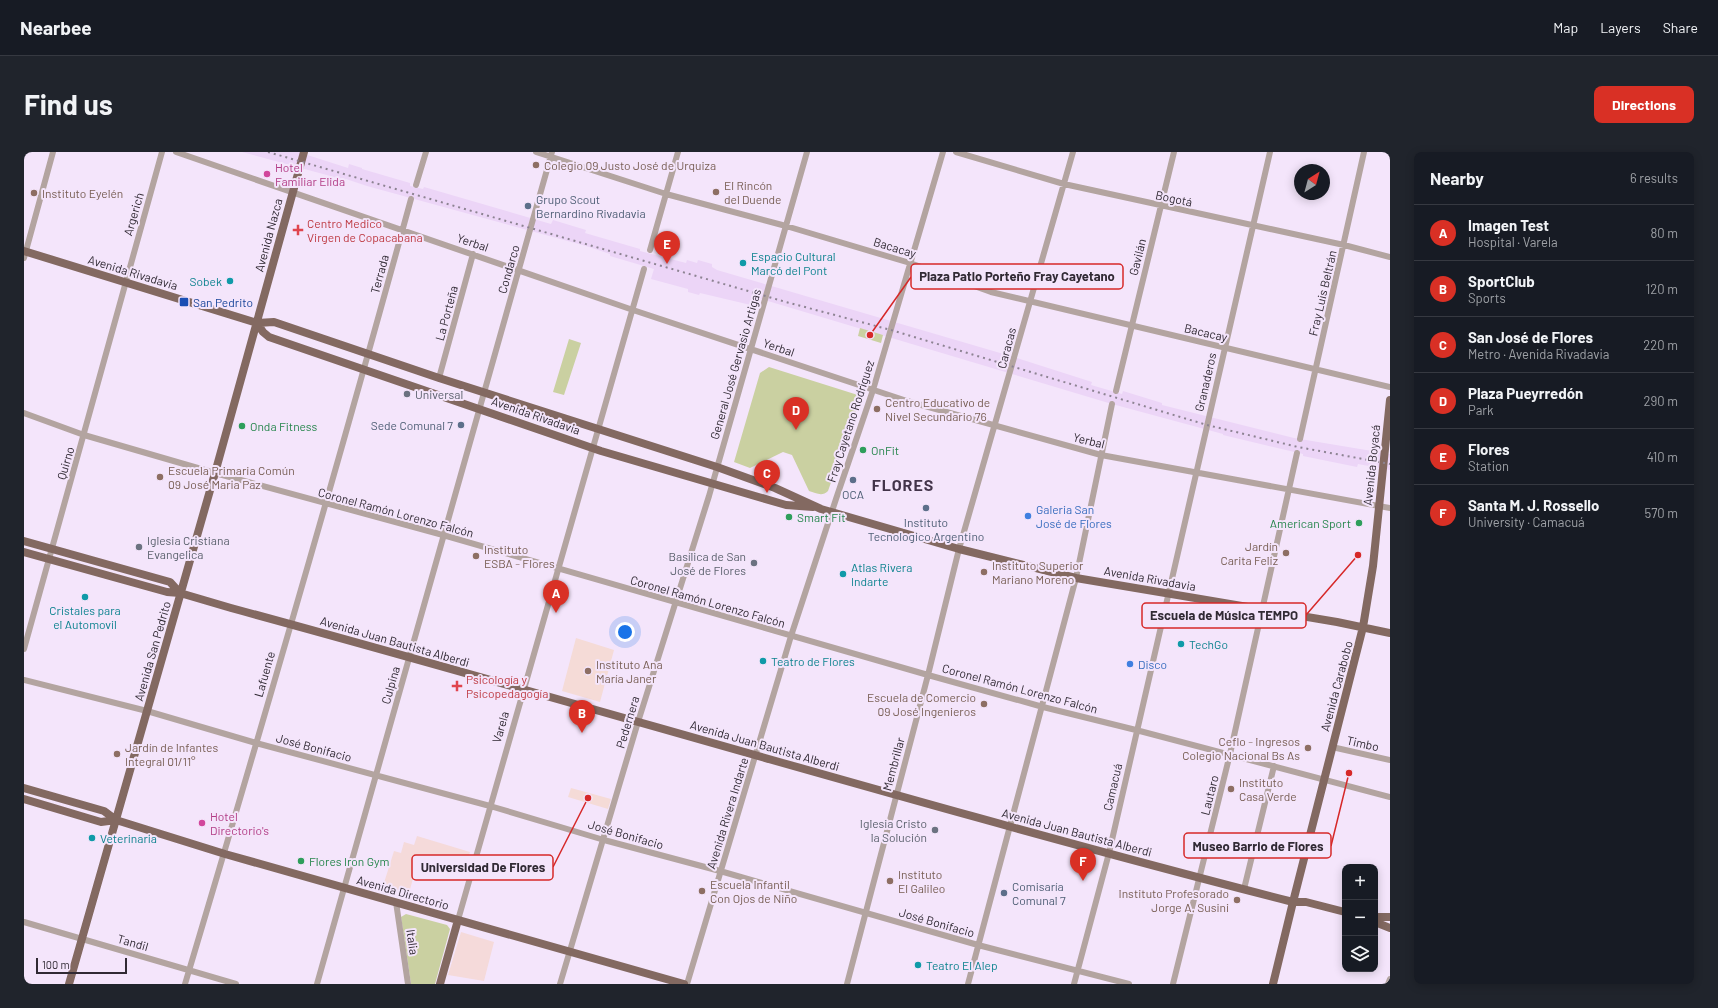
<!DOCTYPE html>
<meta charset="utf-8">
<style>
body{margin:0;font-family:Barlow,sans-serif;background:#20242c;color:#f1f3f6}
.controls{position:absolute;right:12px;bottom:12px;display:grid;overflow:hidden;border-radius:8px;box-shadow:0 2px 10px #0003}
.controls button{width:36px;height:36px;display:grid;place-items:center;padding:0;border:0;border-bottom:1px solid #363941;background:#171b24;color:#f1f3f6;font:20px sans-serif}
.compass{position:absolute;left:1270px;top:12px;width:36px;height:36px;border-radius:50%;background:#171b24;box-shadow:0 2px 10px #0003;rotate:36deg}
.scale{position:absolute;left:12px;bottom:10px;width:91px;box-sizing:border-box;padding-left:4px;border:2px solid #312a34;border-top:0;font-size:11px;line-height:14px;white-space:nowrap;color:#312a34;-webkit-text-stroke:3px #f4e5fb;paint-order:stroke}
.you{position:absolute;left:601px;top:480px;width:14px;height:14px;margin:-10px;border:3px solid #fff;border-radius:50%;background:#1a73e8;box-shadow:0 0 0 6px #1a73e833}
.badge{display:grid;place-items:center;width:26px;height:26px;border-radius:50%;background:#d93025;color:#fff;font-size:13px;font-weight:700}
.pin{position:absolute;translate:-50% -33px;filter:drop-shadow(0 1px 2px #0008)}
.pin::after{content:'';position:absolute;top:21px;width:14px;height:12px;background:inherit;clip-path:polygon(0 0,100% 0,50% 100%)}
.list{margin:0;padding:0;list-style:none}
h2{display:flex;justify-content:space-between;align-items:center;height:52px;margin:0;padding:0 16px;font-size:17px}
h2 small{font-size:13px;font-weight:400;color:#9ea1a6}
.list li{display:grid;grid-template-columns:26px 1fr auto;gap:12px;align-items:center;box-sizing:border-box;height:56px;padding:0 16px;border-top:1px solid #363941}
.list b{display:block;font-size:15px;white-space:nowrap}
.list p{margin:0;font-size:13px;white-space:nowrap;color:#9ea1a6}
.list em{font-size:13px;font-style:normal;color:#9ea1a6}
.icon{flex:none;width:22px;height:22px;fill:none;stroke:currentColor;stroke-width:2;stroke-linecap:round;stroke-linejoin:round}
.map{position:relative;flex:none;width:1366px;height:832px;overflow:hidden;border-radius:8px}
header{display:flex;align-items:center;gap:24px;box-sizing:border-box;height:56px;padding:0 20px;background:#171b24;border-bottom:1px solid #363941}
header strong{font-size:19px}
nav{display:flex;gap:22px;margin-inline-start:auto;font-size:14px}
.intro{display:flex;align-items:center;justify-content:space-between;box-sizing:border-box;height:96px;padding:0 24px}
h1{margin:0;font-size:28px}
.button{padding:10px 18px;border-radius:8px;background:#d93025;color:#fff;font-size:14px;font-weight:700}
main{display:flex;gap:24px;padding:0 24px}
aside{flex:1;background:#171b24;border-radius:8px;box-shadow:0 2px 10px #0003}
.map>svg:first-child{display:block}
.commercial{fill:#f5dada}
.built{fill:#ecd5f7}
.education{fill:#f5dbd7}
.green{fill:#cad0a1}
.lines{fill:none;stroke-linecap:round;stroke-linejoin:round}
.minor{stroke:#b3a4a0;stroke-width:6}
.major{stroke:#836961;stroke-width:8}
.rail{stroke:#8d8392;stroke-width:2;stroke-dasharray:2 4;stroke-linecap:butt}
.education-dot{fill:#8d6e63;stroke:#f4e5fb;stroke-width:1.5}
.hotel-dot{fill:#d1479c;stroke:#f4e5fb;stroke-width:1.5}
.service-dot{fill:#5c6f8a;stroke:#f4e5fb;stroke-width:1.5}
.health-dot{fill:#e0444e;stroke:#f4e5fb;stroke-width:1.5}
.culture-dot{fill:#0f9aa8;stroke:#f4e5fb;stroke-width:1.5}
.transit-dot{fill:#1a4fb4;stroke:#f4e5fb;stroke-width:1.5}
.worship-dot{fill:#6b7280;stroke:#f4e5fb;stroke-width:1.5}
.leisure-dot{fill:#2e9e5b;stroke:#f4e5fb;stroke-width:1.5}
.shop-dot{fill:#3f7fe0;stroke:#f4e5fb;stroke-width:1.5}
.labels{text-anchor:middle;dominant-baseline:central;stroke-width:4;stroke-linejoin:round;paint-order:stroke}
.education-label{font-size:12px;fill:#785e54;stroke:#f4e5fb;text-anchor:start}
.hotel-label{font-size:12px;fill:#b23c85;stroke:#f4e5fb;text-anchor:start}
.street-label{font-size:12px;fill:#312a34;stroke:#f4e5fb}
.service-label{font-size:12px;fill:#4e5e75;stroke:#f4e5fb;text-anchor:start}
.health-label{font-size:12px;fill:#be3a42;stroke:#f4e5fb;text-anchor:start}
.culture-label{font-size:12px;fill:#0d838f;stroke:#f4e5fb;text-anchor:start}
.transit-label{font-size:12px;fill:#164399;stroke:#f4e5fb;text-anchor:start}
.worship-label{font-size:12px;fill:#5b616d;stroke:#f4e5fb;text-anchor:start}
.leisure-label{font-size:12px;fill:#27864d;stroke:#f4e5fb;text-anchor:start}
.shop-label{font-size:12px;fill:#366cbe;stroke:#f4e5fb;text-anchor:start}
.district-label{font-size:16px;font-weight:bold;letter-spacing:1px;fill:#423349;stroke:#f4e5fb}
.leader{fill:none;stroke:#d62828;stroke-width:1.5}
.callout-dot{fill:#d62828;stroke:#f4e5fb;stroke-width:1.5}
.callout{fill:#f4e5fb;stroke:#d62828;stroke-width:1.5}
.callout-label{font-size:13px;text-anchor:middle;font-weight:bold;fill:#312a34}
</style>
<header>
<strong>Nearbee</strong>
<nav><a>Map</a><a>Layers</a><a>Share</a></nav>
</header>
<div class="intro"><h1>Find us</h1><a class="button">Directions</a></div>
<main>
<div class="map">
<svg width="1366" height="832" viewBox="0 0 1366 832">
<rect width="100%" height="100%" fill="#f4e5fb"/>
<path class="commercial" d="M 393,684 L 446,700 L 438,728 L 391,719 L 385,741 L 359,734 L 370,699 L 377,701 L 380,690 L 390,693 Z
M 437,780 L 470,790 L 460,829 L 424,823 Z"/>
<path class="built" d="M 218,0 L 274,0 L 324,16 L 325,12 L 338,16 L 338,17 L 386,31 L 386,34 L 399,37 L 400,35 L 527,72 L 529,68 L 562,78 L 561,81 L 616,97 L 616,99 L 662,111 L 663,108 L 673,111 L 674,108 L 688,112 L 688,115 L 693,118 L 983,203 L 1068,230 L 1067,233 L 1098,242 L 1099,239 L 1138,251 L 1138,253 L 1270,286 L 1366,302 L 1366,318 L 1334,312 L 1333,315 L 1279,304 L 1279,302 L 1199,283 L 1199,282 L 1088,252 L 734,146 L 731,154 L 676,141 L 675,143 L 664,140 L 664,137 L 627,127 L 630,117 L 586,104 L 586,102 L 562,94 L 343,34 L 322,27 L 321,28 Z"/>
<path class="education" d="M 552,486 L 590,498 L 576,550 L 538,539 Z
M 547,636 L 587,647 L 584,657 L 544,645 Z"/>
<path class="green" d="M 836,176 L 859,183 L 857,191 L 834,184 Z
M 545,187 L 557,191 L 540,243 L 529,240 Z
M 745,215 L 837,244 L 804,339 C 798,345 792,341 785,339 L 768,303 L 759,300 L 726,316 L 710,310 L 736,221 Z
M 382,762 L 423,773 L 426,777 L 411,832 L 387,832 L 377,765 Z"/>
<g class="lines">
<path class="minor" d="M 152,0 L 609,158 L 883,249 L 1077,303 L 1366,356
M 512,0 L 642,42 L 762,74 L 886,111 L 967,140 L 1366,235
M 932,0 L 1040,32 L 1320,93 L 1366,105
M 392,33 L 402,0
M 626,98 L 654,0
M 0,106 L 29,0
M 415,226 L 449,102
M 1092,239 L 1150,0
M 0,261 L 60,283 L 191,321 L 419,383 L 904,523 L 1019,555 L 1112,578 L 1366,645
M 1276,287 L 1340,0
M 0,497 L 138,0
M 0,528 L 123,559 L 232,591 L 466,654 L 580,688 L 696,719 L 954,793 L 1105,832
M 1308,595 L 1366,608
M 1220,737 L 1250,614
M 372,750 L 384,832
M 434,768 L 620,117
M 0,770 L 212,832
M 161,832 C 239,571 315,310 387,47
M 293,832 L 528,0
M 536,832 L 614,570 L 685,344 L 783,0
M 663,832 L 767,484 L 812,347 L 849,238 L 919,0
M 823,832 L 904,523 L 935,397 L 1049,0
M 944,832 L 1052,426 L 1088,252
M 1050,832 L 1085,701 L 1246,0
M 1149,832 L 1206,602 L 1273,301
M 1364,832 L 1366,827"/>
<path class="major" d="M 0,99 L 233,171 L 250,170 L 415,226 L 693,315 L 751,336 L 797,357 L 935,397 L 1052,426 L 1313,470 L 1366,481
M 233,171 L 239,180 L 245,185 L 577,299 L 762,353 L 789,355
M 0,389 L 146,430 L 156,441
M 0,400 L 143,440 L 156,441 L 207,456 C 561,552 913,659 1269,750 L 1282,750 L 1321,760
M 0,636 L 80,659 L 92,668 L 201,702 L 660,832
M 0,647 L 77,670 L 92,668
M 1351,765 L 1366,765
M 1351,770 L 1366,776
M 45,832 L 191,321 L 280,0
M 416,832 L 434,768
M 1249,832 L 1269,750 L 1339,475 L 1349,414 L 1366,248"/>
<path class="rail" d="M 244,0 L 762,150 L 867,178 L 1183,273 L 1274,295 L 1366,312"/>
</g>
<g class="education-dot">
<circle cx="512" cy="13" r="4"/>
<circle cx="692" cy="40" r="4"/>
<circle cx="10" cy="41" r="4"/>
<circle cx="853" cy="257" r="4"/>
<circle cx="136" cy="325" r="4"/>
<circle cx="1262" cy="401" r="4"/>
<circle cx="452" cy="404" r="4"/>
<circle cx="960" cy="420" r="4"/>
<circle cx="564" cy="519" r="4"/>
<circle cx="960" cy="552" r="4"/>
<circle cx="1284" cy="596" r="4"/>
<circle cx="93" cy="602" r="4"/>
<circle cx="1207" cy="637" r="4"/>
<circle cx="866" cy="729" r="4"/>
<circle cx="678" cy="739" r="4"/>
<circle cx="1213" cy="748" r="4"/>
</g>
<g class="hotel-dot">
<circle cx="243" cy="22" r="4"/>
<circle cx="178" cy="671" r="4"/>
</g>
<g class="service-dot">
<circle cx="504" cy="54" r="4"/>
<circle cx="437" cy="273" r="4"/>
<circle cx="829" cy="328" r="4"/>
<circle cx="902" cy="356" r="4"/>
<circle cx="980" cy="741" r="4"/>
</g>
<g class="health-dot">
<path d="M272 72h4v4h4v4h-4v4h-4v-4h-4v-4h4z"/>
<path d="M431 528h4v4h4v4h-4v4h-4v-4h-4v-4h4z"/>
</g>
<g class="culture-dot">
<circle cx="719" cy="111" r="4"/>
<circle cx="206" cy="129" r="4"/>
<circle cx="819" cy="422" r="4"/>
<circle cx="61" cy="445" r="4"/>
<circle cx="1157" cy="492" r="4"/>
<circle cx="739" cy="509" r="4"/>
<circle cx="68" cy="686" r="4"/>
<circle cx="894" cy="813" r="4"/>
</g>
<rect class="transit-dot" x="155" y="145" width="10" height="10" rx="2"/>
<g class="worship-dot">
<circle cx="383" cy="242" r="4"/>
<circle cx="115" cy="395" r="4"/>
<circle cx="730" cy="411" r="4"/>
<circle cx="911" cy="678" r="4"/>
</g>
<g class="leisure-dot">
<circle cx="218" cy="274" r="4"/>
<circle cx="839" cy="298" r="4"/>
<circle cx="765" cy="365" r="4"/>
<circle cx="1335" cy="371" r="4"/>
<circle cx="277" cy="709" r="4"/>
</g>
<g class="shop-dot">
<circle cx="1004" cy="364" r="4"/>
<circle cx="1106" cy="512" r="4"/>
</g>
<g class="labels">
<g class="education-label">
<text x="520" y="13">Colegio 09 Justo José de Urquiza</text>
<text x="700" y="33">El Rincón<tspan x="700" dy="14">del Duende</tspan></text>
<text x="18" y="41">Instituto Eyelén</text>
<text x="861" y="250">Centro Educativo de<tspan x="861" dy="14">Nivel Secundario 76</tspan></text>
<text x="144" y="318">Escuela Primaria Común<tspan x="144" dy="14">09 José Maria Paz</tspan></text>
<text x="1254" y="394" text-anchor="end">Jardín<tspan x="1254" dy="14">Carita Feliz</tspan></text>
<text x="460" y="397">Instituto<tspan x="460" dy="14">ESBA - Flores</tspan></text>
<text x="968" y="413">Instituto Superior<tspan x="968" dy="14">Mariano Moreno</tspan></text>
<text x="572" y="512">Instituto Ana<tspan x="572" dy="14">María Janer</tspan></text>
<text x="952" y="545" text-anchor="end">Escuela de Comercio<tspan x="952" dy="14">09 José Ingenieros</tspan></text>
<text x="1276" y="589" text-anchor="end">Ceflo - Ingresos<tspan x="1276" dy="14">Colegio Nacional Bs As</tspan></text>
<text x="101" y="595">Jardín de Infantes<tspan x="101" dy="14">Integral 01/11°</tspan></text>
<text x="1215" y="630">Instituto<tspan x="1215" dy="14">Casa Verde</tspan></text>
<text x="874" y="722">Instituto<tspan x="874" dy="14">El Galileo</tspan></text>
<text x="686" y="732">Escuela Infantil<tspan x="686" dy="14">Con Ojos de Niño</tspan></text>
<text x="1205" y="741" text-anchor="end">Instituto Profesorado<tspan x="1205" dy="14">Jorge A. Susini</tspan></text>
</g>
<g class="hotel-label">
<text x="251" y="15">Hotel<tspan x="251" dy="14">Familiar Elida</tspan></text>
<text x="186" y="664">Hotel<tspan x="186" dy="14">Directorio's</tspan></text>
</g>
<g class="street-label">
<text transform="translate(1150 46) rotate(12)">Bogotá</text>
<text transform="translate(109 62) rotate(-74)">Argerich</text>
<text transform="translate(244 83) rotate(-75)">Avenida Nazca</text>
<text transform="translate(449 90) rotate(19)">Yerbal</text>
<text transform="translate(871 95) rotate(17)">Bacacay</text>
<text transform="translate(1113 105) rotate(-76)">Gavilán</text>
<text transform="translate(484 117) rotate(-74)">Condarco</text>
<text transform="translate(109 120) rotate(17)">Avenida Rivadavia</text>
<text transform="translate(355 122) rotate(-75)">Terrada</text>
<text transform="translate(1298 141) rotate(-77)">Fray Luis Beltrán</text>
<text transform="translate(422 161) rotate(-75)">La Porteña</text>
<text transform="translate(1182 180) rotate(13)">Bacacay</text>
<text transform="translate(755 195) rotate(19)">Yerbal</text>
<text transform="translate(982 196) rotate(-75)">Caracas</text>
<text transform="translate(711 212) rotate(-74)">General José Gervasio Artigas</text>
<text transform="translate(1181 230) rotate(-77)">Granaderos</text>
<text transform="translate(512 263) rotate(19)">Avenida Rivadavia</text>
<text transform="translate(826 269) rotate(-72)">Fray Cayetano Rodríguez</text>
<text transform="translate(1065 288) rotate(14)">Yerbal</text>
<text transform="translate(41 311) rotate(-74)">Quirno</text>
<text transform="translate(1347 313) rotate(-84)">Avenida Boyacá</text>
<text transform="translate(372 360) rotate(15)">Coronel Ramón Lorenzo Falcón</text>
<text transform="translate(1126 426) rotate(10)">Avenida Rivadavia</text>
<text transform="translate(684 449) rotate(16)">Coronel Ramón Lorenzo Falcón</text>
<text transform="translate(371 489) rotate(16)">Avenida Juan Bautista Alberdi</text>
<text transform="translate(128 499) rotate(-74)">Avenida San Pedrito</text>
<text transform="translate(240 522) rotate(-74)">Lafuente</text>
<text transform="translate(366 533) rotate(-74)">Culpina</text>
<text transform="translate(1312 534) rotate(-75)">Avenida Carabobo</text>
<text transform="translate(996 536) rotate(15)">Coronel Ramón Lorenzo Falcón</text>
<text transform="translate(603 570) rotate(-73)">Pedernera</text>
<text transform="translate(476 575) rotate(-74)">Varela</text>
<text transform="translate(1339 591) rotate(13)">Timbo</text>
<text transform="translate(741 593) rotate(16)">Avenida Juan Bautista Alberdi</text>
<text transform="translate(290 595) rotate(15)">José Bonifacio</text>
<text transform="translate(869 612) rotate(-75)">Membrillar</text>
<text transform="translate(1088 635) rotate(-77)">Camacuá</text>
<text transform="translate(1185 643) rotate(-76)">Lautaro</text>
<text transform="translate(703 661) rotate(-73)">Avenida Rivera Indarte</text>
<text transform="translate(1053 680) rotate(15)">Avenida Juan Bautista Alberdi</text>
<text transform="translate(602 682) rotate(16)">José Bonifacio</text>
<text transform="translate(379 740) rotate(16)">Avenida Directorio</text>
<text transform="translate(913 770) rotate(16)">José Bonifacio</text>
<text transform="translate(109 790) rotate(16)">Tandil</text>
<text transform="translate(389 790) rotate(82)">Italia</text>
</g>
<g class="service-label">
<text x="512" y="47">Grupo Scout<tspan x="512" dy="14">Bernardino Rivadavia</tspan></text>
<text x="429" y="273" text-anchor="end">Sede Comunal 7</text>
<text x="829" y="342" text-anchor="middle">OCA</text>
<text x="902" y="370" text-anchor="middle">Instituto<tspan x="902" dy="14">Tecnologico Argentino</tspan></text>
<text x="988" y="734">Comisaría<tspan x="988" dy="14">Comunal 7</tspan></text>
</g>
<g class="health-label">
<text x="283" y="71">Centro Medico<tspan x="283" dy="14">Virgen de Copacabana</tspan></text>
<text x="442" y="527">Psicología y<tspan x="442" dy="14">Psicopedagogía</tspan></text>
</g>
<g class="culture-label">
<text x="727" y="104">Espacio Cultural<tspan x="727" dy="14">Marcó del Pont</tspan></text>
<text x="198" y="129" text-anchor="end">Sobek</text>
<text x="827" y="415">Atlas Rivera<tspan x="827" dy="14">Indarte</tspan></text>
<text x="61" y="458" text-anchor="middle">Cristales para<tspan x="61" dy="14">el Automovil</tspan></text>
<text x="1165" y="492">TechGo</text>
<text x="747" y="509">Teatro de Flores</text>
<text x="76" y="686">Veterinaria</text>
<text x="902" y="813">Teatro El Alep</text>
</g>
<g class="transit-label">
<text x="169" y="150">San Pedrito</text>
</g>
<g class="worship-label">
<text x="391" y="242">Universal</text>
<text x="123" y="388">Iglesia Cristiana<tspan x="123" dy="14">Evangelica</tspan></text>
<text x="722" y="404" text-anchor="end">Basílica de San<tspan x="722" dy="14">José de Flores</tspan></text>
<text x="903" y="671" text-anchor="end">Iglesia Cristo<tspan x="903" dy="14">la Solución</tspan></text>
</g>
<g class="leisure-label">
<text x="226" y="274">Onda Fitness</text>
<text x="847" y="298">OnFit</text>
<text x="773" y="365">Smart Fit</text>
<text x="1327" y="371" text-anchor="end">American Sport</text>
<text x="285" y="709">Flores Iron Gym</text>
</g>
<g class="shop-label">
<text x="1012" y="357">Galeria San<tspan x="1012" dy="14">José de Flores</tspan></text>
<text x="1114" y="512">Disco</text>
</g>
<g class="district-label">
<text x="879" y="332">FLORES</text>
</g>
</g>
<path class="leader" d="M846 183L887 125M1334 403L1282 463M1325 621L1307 694M564 646L529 715"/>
<g class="callout-dot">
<circle cx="846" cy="183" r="4"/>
<circle cx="1334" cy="403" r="4"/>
<circle cx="1325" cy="621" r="4"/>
<circle cx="564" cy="646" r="4"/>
</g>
<g class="callout">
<rect x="887" y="112" width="212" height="25" rx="4"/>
<rect x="1118" y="451" width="164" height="25" rx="4"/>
<rect x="1160" y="681" width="147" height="25" rx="4"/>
<rect x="388" y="703" width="141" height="25" rx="4"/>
</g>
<g class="callout-label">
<text x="993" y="129">Plaza Patio Porteño Fray Cayetano</text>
<text x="1200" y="468">Escuela de Música TEMPO</text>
<text x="1234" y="699">Museo Barrio de Flores</text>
<text x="459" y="720">Universidad De Flores</text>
</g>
</svg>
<div class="controls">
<button>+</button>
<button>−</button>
<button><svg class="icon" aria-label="layers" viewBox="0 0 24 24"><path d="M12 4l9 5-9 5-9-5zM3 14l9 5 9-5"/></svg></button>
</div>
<svg class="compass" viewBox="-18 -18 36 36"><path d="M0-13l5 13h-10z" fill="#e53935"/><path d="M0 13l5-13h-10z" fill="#9ea1a6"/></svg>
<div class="scale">100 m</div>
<div class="you"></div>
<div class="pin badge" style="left:532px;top:461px">A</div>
<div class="pin badge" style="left:558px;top:581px">B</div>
<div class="pin badge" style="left:743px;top:341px">C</div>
<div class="pin badge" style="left:772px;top:278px">D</div>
<div class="pin badge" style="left:643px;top:112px">E</div>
<div class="pin badge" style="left:1059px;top:729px">F</div>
</div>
<aside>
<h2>Nearby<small>6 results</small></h2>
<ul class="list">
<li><span class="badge">A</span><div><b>Imagen Test</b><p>Hospital · Varela</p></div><em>80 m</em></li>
<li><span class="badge">B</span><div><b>SportClub</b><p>Sports</p></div><em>120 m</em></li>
<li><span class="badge">C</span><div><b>San José de Flores</b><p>Metro · Avenida Rivadavia</p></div><em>220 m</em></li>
<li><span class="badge">D</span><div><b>Plaza Pueyrredón</b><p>Park</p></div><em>290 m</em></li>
<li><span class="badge">E</span><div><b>Flores</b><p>Station</p></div><em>410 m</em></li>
<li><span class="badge">F</span><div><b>Santa M. J. Rossello</b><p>University · Camacuá</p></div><em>570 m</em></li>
</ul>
</aside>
</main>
